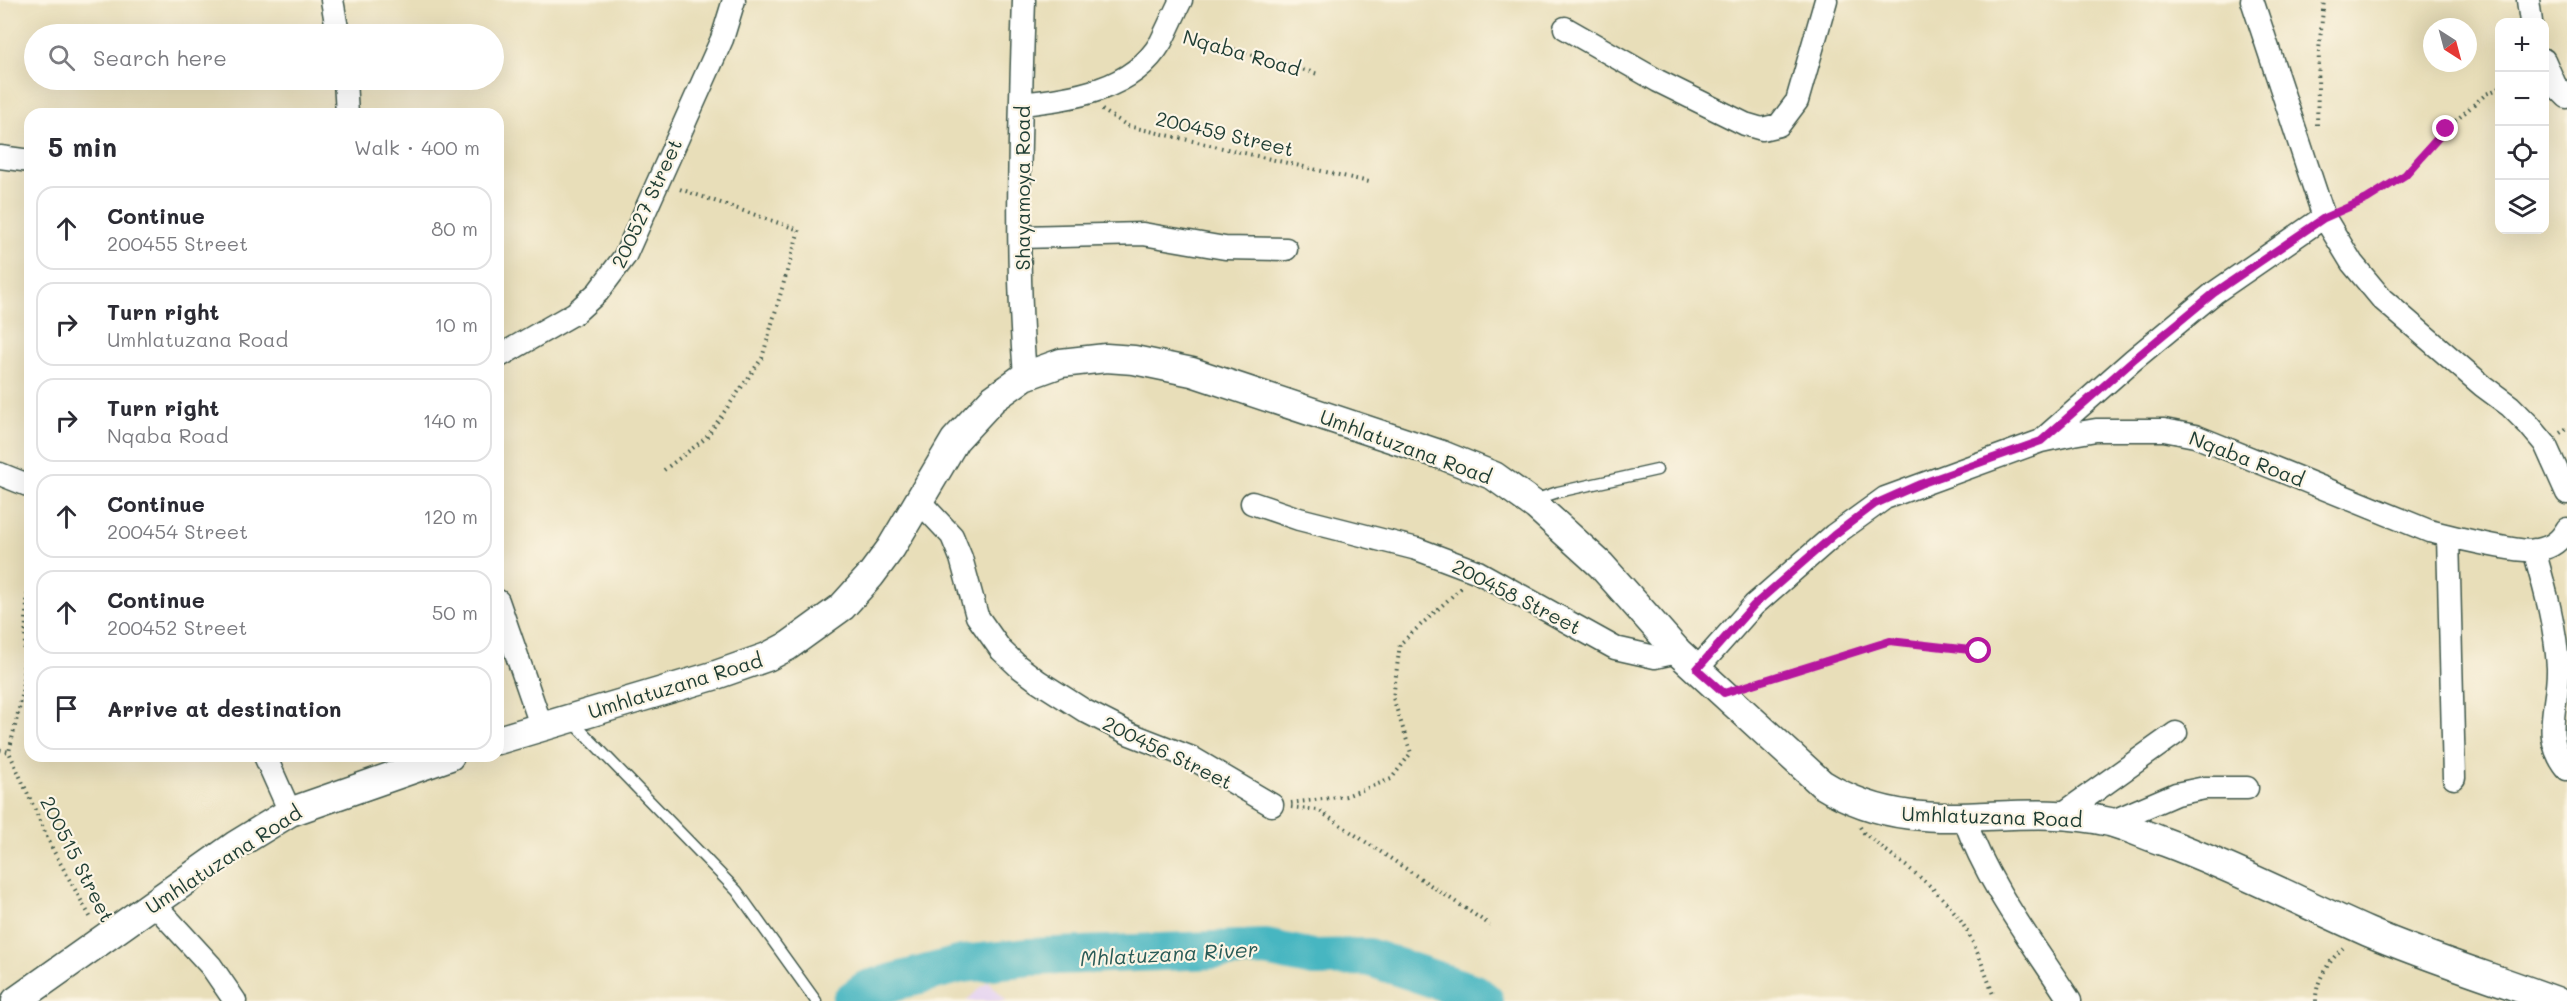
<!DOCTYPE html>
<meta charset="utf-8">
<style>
body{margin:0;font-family:Mali,sans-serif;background:#f7f7f7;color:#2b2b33}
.controls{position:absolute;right:18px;top:18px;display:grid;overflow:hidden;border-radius:12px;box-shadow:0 6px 24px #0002}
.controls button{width:54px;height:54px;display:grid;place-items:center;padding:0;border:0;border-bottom:2px solid #e1e1e2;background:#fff;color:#2b2b33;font:30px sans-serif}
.compass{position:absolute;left:2423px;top:18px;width:54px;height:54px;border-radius:50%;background:#fff;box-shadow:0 6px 24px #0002;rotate:144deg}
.stop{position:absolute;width:18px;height:18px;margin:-14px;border:4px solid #b5179e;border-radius:50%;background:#fff}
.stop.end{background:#b5179e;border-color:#fff;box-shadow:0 2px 6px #0008}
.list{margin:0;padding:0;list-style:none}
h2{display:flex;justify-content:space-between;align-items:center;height:78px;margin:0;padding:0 24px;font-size:26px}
h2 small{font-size:20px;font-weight:400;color:#7c7c81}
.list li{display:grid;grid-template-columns:39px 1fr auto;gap:18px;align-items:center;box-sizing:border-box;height:84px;margin:0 12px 12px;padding:0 12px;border:2px solid #e1e1e2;border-radius:18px}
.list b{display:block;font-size:22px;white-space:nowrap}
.list p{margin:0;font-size:20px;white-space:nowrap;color:#7c7c81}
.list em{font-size:20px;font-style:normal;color:#7c7c81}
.icon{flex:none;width:33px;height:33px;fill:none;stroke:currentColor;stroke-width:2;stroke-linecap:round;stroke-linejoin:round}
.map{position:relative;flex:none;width:2567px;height:1001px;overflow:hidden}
.search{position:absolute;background:#fff;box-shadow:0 6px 24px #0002;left:24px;top:24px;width:480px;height:66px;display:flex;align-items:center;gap:15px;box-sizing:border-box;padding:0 21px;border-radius:33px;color:#7c7c81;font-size:22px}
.panel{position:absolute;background:#fff;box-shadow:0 6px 24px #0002;left:24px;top:108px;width:480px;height:654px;border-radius:18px}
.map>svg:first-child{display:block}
.built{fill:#e5d3f1}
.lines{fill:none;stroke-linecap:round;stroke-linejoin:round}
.river{stroke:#47b6c1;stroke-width:38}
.service-casing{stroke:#3d5548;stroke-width:13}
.minor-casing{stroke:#3d5548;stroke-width:25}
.tertiary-casing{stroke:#3d5548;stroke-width:31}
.path{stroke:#3d5548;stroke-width:4;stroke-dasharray:1.5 4.5;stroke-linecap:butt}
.service{stroke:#fff;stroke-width:10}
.minor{stroke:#fff;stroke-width:22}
.tertiary{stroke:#fff;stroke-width:28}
.route{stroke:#b5179e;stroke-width:8}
.labels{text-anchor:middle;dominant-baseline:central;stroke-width:4.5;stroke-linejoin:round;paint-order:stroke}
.street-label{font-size:20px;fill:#1f3d34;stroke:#fcf5e5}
.water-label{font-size:21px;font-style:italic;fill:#295b57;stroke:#fcf5e5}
</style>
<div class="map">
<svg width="2567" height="1001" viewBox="0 0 2567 1001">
<rect width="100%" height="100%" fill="#fcf5e5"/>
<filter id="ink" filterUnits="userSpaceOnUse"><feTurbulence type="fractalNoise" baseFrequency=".0167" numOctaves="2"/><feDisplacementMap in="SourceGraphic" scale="12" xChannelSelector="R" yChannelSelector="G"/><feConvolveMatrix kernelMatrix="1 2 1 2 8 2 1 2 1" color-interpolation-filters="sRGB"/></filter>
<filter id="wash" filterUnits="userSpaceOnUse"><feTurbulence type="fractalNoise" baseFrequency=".008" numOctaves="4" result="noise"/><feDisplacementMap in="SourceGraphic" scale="24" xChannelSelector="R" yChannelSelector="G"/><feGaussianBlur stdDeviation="1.35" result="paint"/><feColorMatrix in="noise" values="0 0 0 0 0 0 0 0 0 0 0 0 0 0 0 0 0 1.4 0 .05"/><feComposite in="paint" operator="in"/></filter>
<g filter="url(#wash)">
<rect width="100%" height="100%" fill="#e8deb9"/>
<path class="built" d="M 988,981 L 1007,1001 L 966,1001 Z"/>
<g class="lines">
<path class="river" d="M 851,1001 L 867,989 L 962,964 L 1030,957 L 1266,948 L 1313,958 L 1368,957 L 1475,993 L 1485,1001"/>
</g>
</g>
<g filter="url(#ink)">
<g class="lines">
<defs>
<path id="service" d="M 1534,500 L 1558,492 L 1657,470
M 573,722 L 737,891 L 816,1001"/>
<path id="minor" d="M 332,0 L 338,34
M 1024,0 C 1020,125 1015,251 1025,376
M 2252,0 L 2324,217 L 2352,263 L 2382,299 L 2483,386 L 2510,406 L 2529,425 L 2545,444 L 2567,493
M 2528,0 L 2531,22
M 1565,28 L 1658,81 L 1745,124 L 1762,129 L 1779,125 L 1797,101 L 1826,0
M 2544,60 L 2555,85 L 2567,97
M 345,80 L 347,114
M 1022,104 C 1073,98 1132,91 1161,42 C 1168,28 1174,14 1181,0
M 0,157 L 30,161
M 1021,237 L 1143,234 L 1225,248 L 1286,249
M 498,357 L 575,313 L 598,292 L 625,256 L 722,39 L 734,0
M 2042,440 L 2133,360 L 2214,293 L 2324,217
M 0,474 L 30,486
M 919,501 L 952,536 L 961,558 L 977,616 L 1001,650 L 1018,666 L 1038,681 L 1085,711 L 1130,734 L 1192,758 L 1272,805
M 1252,503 L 1299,519 L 1417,549 L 1478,572 L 1615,648 L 1655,657 L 1678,652
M 2448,536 L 2454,778
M 2534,550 C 2545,589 2556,627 2558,668 C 2559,706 2540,735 2567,769
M 498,601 L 541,725
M 1697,669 L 1754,605 L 1834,535 L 1885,498 L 2041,441 L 2073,434 L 2096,430 L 2164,430 L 2195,436 L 2429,531 C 2449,536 2520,554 2538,550 C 2552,547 2560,541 2567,529
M 265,756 L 290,812
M 2061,815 L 2176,733
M 1964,818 C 1988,885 2032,942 2070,1001
M 2111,822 L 2176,794 L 2205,788 L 2247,788
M 154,904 L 211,966 L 235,1001"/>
<path id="tertiary" d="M 498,740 L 713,676 L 767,657 L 788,646 L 842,607 L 871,575 L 891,548 L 955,440 L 993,399 L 1025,376 L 1061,363 L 1106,358 L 1134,360 L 1192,372 L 1442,455 L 1494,476 L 1536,506 L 1601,565 L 1678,652 L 1822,784 C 1921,845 2007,798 2110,822 C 2128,827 2147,836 2165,842 C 2235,868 2300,902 2368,932 C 2429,958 2494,978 2556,1001
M 16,1001 L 236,845 L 290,812 L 450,756"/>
</defs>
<use href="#service" class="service-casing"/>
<use href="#minor" class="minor-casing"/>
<use href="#tertiary" class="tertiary-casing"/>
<path class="path" d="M 1188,36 L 1318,74
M 1102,110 L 1128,126 L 1369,182
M 2317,125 L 2319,50 L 2324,0
M 2344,209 L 2367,199 L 2405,175 L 2446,129 L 2486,94 L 2500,88
M 2560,433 L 2567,428
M 664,470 L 706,438 L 762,358 L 799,230 L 677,188
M 30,546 L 22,696 L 9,752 L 53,850 L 92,920
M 1748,686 L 1890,641 L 1979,651
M 0,750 L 9,752
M 1291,803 L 1346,796 L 1391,779 L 1411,753 L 1393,698 L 1400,644 L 1461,588
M 1291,807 L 1318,810 L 1490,925
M 1860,827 L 1864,833 C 1895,859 1935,884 1958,917 C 1975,941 1984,969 1994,997
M 2316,1001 C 2315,981 2329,961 2343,948"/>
<use href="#service" class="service"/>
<use href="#minor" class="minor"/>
<use href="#tertiary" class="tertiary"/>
</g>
</g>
<g class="lines" filter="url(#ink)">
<path class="route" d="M 1979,651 L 1890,641 L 1724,693 L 1697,669 L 1754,605 L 1834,535 L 1875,504 L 1920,484 L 2041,441 L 2133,360 L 2214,293 L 2324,218 L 2367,199 L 2405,175 L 2446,129"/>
</g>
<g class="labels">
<g class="street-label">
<text transform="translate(1242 52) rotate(16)">Nqaba Road</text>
<text transform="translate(1225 133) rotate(13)">200459 Street</text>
<text transform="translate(1022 188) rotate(-90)">Shayamoya Road</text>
<text transform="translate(646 203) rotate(-65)">200527 Street</text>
<text transform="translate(1406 446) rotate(20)">Umhlatuzana Road</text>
<text transform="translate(2247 458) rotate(21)">Nqaba Road</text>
<text transform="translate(1517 596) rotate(27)">200458 Street</text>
<text transform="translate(675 685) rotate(-17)">Umhlatuzana Road</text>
<text transform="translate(1168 752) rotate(26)">200456 Street</text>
<text transform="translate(1992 816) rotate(2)">Umhlatuzana Road</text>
<text transform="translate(78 859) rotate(63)">200515 Street</text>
<text transform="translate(223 859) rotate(-33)">Umhlatuzana Road</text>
</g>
<g class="water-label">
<text transform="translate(1169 953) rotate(-3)">Mhlatuzana River</text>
</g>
</g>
</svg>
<div class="controls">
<button>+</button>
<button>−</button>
<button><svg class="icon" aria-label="locate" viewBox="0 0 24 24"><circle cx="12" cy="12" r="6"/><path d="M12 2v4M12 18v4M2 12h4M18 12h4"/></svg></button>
<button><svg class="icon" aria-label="layers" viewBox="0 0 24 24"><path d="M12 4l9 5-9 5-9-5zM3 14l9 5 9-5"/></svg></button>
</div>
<svg class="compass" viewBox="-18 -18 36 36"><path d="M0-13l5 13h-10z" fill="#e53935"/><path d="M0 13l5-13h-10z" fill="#7c7c81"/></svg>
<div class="stop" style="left:1979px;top:651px"></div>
<div class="stop end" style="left:2446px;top:129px"></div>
<div class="search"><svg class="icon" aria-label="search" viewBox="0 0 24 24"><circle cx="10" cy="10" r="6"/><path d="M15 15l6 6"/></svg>Search here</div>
<section class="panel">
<h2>5 min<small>Walk · 400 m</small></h2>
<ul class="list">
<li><svg class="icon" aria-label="ahead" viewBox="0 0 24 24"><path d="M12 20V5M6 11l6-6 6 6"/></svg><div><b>Continue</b><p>200455 Street</p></div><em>80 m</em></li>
<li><svg class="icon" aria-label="right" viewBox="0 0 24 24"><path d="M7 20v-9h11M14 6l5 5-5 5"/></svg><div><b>Turn right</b><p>Umhlatuzana Road</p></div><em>10 m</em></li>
<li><svg class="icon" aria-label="right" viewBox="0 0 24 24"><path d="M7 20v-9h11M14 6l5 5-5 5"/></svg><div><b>Turn right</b><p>Nqaba Road</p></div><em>140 m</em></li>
<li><svg class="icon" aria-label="ahead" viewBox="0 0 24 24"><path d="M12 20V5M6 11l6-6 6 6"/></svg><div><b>Continue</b><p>200454 Street</p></div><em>120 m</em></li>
<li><svg class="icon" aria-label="ahead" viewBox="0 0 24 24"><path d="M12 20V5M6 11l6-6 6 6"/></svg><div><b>Continue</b><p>200452 Street</p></div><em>50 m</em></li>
<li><svg class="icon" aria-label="arrive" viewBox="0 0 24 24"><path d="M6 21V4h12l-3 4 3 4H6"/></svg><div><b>Arrive at destination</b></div></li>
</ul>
</section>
</div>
